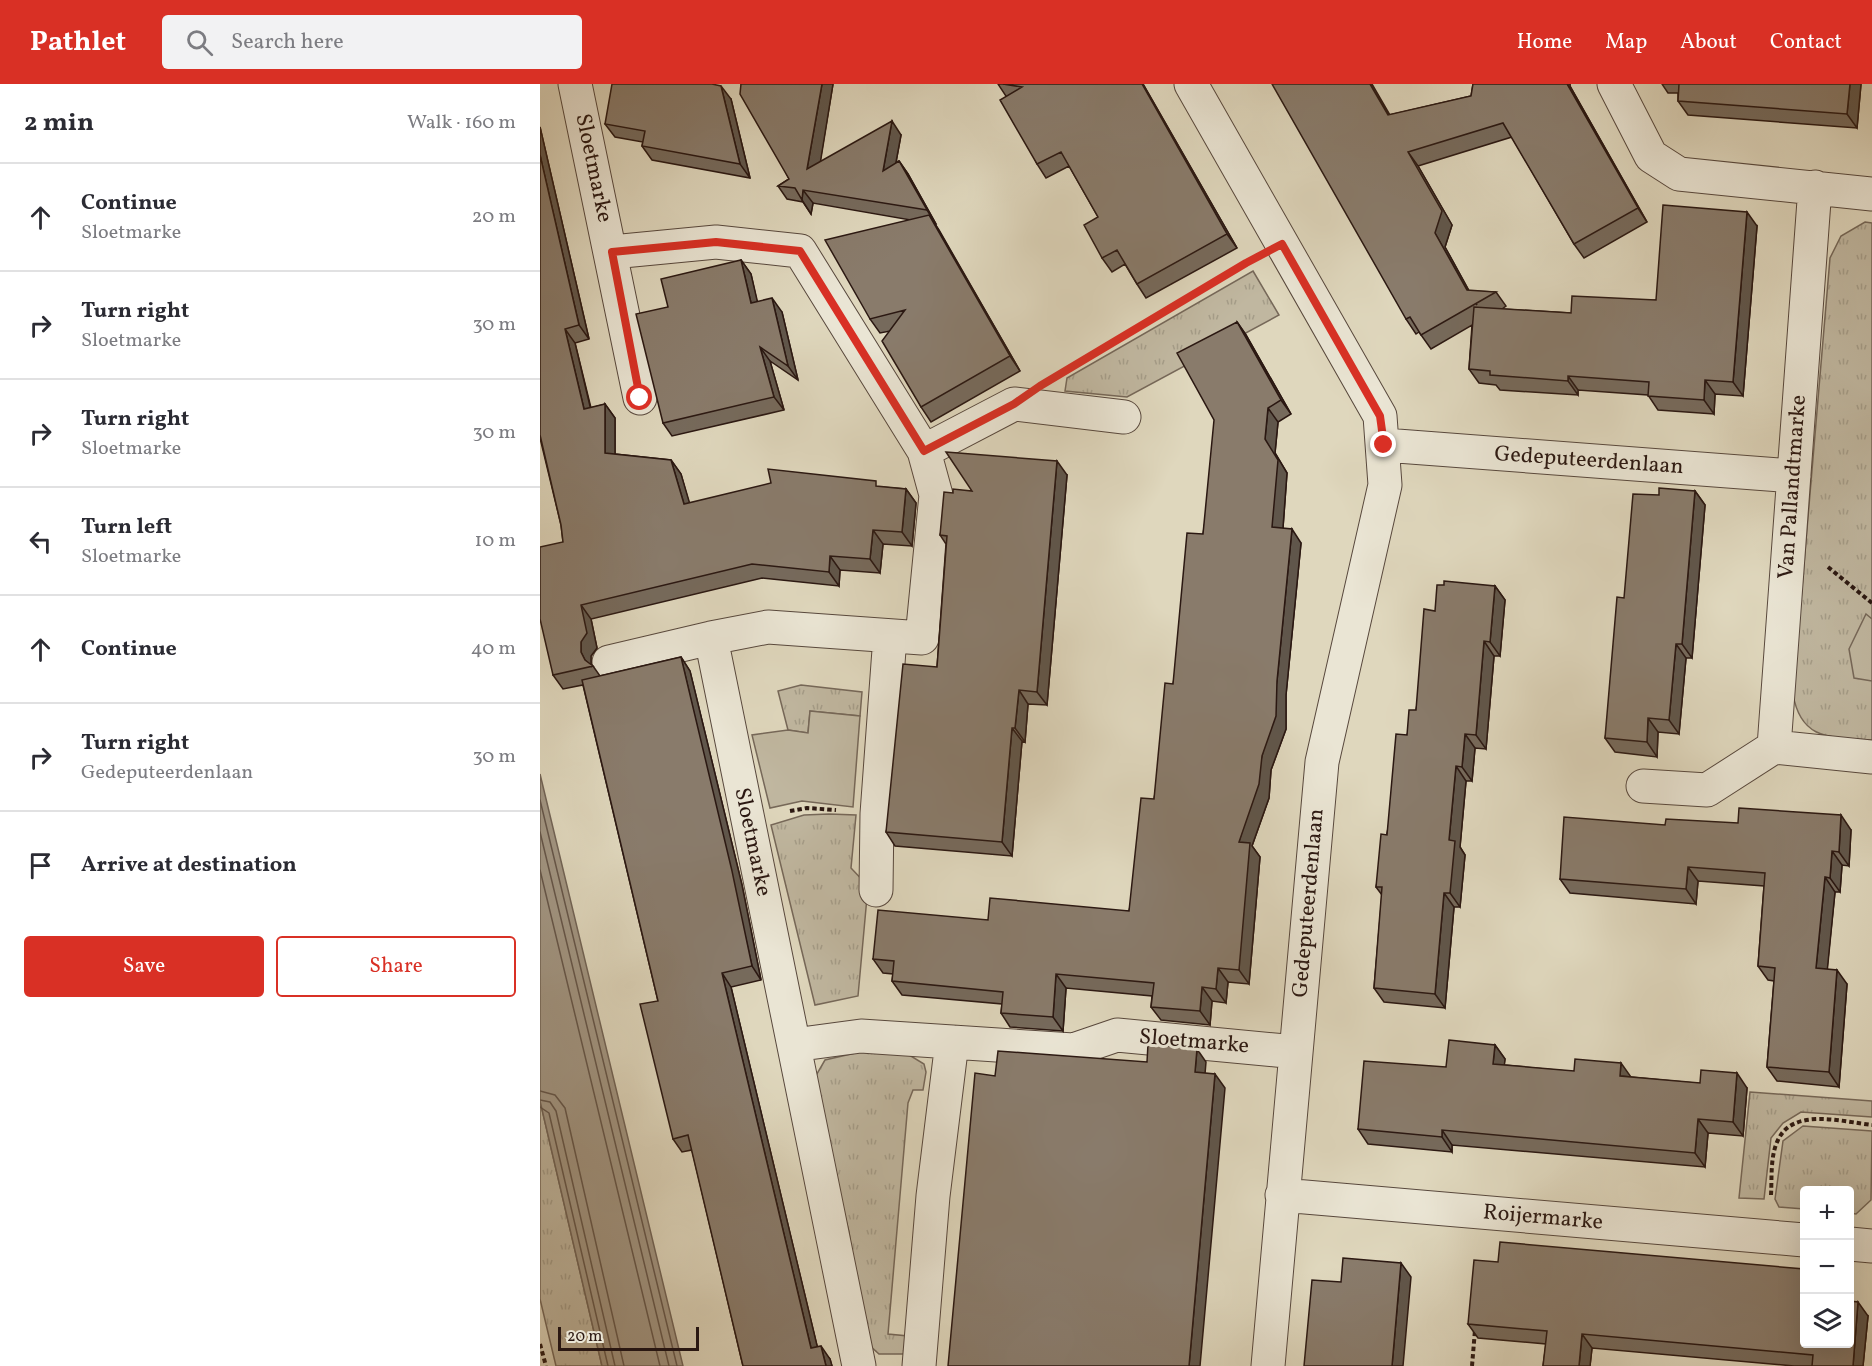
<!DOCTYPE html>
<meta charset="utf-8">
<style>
body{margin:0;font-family:Vollkorn,serif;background:#f2f2f3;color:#2b2b33}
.controls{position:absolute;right:18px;bottom:18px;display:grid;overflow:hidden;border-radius:6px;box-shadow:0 6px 24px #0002}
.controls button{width:54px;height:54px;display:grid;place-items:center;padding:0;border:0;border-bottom:2px solid #e1e1e2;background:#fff;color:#2b2b33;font:30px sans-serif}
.scale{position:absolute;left:18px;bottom:15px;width:141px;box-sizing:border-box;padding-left:6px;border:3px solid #2b1812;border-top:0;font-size:16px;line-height:21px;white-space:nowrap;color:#2b1812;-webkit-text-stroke:4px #eae5d4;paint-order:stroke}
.stop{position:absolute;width:18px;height:18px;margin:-14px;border:4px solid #d93025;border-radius:50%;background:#fff}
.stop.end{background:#d93025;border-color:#fff;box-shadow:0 2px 6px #0008}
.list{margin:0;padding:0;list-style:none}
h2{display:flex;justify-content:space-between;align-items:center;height:78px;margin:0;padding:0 24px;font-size:26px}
h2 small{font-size:20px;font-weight:400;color:#7c7c81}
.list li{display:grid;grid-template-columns:39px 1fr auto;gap:18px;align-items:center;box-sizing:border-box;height:108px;padding:0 24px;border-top:2px solid #e1e1e2}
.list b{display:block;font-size:22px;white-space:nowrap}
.list p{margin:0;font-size:20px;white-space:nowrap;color:#7c7c81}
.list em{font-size:20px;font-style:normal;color:#7c7c81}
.actions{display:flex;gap:12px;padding:18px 24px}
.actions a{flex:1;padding:14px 0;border:2px solid #d93025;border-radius:6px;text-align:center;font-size:21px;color:#d93025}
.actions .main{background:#d93025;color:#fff}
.icon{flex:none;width:33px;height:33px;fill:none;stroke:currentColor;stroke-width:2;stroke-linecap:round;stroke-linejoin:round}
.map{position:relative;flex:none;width:1332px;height:1282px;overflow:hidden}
header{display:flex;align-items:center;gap:36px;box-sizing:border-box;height:84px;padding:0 30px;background:#d93025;color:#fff}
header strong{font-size:28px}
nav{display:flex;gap:33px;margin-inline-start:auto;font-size:21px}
.search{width:420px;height:54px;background:#f2f2f3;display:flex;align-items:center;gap:15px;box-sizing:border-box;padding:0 21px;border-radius:6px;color:#7c7c81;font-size:22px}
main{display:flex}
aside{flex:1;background:#fff}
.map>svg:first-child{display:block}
.grass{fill:url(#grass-tufts);stroke:#766859;stroke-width:1.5}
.green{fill:#c0b7a0;stroke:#766859;stroke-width:1.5}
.water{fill:#a29683;stroke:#726456;stroke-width:1.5}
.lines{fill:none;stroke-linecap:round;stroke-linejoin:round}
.shore{stroke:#66574a;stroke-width:1.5}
.minor-casing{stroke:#58483d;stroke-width:35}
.path{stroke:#2b1812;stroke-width:4;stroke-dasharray:4.5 3;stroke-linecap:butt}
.minor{stroke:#eae5d4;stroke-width:33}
.wall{fill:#766a5c;stroke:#2b1812;stroke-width:1.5}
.shaded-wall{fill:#60564b;stroke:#2b1812;stroke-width:1.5}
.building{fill:#897b6b;stroke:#2b1812;stroke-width:1.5}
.route{stroke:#d93025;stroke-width:8}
.labels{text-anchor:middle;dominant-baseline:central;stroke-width:6;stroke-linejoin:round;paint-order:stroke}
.street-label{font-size:22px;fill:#2b1812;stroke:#eae5d4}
</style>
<header>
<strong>Pathlet</strong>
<div class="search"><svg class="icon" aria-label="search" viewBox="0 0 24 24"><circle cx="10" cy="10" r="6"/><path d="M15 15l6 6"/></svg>Search here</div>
<nav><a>Home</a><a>Map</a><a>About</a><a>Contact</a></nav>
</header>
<main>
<aside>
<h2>2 min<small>Walk · 160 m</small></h2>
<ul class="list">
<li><svg class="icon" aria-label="ahead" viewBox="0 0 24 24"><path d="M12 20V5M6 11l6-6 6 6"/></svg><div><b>Continue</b><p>Sloetmarke</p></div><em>20 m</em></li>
<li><svg class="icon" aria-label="right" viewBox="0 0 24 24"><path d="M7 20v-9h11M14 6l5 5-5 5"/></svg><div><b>Turn right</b><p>Sloetmarke</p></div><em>30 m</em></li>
<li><svg class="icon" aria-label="right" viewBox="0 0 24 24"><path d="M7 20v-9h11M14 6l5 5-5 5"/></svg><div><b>Turn right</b><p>Sloetmarke</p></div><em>30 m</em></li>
<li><svg class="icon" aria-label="left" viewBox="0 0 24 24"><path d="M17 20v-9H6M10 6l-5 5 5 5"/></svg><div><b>Turn left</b><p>Sloetmarke</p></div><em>10 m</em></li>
<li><svg class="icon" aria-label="ahead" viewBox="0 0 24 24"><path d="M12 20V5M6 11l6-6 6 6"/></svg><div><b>Continue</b></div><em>40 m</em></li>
<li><svg class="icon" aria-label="right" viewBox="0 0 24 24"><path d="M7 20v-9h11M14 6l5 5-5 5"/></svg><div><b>Turn right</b><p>Gedeputeerdenlaan</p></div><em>30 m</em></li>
<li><svg class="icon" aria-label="arrive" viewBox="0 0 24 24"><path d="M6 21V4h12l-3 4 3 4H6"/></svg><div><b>Arrive at destination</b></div></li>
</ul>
<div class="actions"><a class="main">Save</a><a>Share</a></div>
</aside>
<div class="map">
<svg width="1332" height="1282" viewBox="0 0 1332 1282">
<defs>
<pattern id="grass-tufts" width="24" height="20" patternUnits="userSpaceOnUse" patternTransform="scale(1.5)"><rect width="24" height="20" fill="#c0b7a0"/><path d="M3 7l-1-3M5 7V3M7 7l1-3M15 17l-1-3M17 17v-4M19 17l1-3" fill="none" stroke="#a59d89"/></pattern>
</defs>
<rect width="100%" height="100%" fill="#dfd7bd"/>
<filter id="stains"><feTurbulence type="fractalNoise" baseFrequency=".00333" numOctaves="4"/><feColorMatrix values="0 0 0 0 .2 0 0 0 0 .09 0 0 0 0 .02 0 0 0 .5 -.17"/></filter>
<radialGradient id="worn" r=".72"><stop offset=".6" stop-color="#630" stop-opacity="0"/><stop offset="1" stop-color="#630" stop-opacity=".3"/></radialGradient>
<path class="grass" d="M 1325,138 L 1332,139 L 1332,656 C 1293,653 1261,658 1253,610 L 1290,174 L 1301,152 Z
M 713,187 L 739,231 L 587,313 L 525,307 L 527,294 Z
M 261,601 L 322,608 L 320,632 L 270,627 L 268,649 L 248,646 L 238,607 Z
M 289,730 L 316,731 L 311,784 L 328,802 L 318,912 L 275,921 L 231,741 L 264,731 Z
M 324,967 L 366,969 L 384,980 L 386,988 L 383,1006 L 373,1006 L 368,1019 L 348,1250 L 368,1252 L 367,1264 L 363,1270 L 339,1270 L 328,1260 L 322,1245 L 309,1148 L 271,1000 L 285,976 Z
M 1210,1008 L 1332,1017 L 1332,1033 L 1261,1028 L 1243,1039 L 1231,1054 L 1224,1115 L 1199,1114 Z
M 0,1017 L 62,1282 L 16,1282 L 0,1215 Z
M 1263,1042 L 1332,1047 L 1331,1116 L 1316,1130 L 1310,1129 L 1310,1106 L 1264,1106 L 1264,1125 L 1239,1123 L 1235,1115 L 1243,1057 Z"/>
<path class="green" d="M 1326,530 L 1332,535 L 1332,597 L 1314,594 L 1309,565 Z
M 270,627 L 320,632 L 313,723 L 262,717 L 230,724 L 212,651 L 248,646 L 268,649 Z"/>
<path class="water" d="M 0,690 L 143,1282 L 62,1282 L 0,1017 Z"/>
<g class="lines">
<path class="shore" d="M 0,716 L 137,1282
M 0,748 L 129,1282
M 0,786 L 120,1282
M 0,1007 L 15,1011 L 25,1024 L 84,1282
M 0,1016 L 10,1018 L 16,1027 L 75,1282
M 0,1023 L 9,1029 L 68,1282"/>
<defs>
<path id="minor" d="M 35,0 L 100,314
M 651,0 L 840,332 L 845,401 L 782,678 L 728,1282
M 1074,0 L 1111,72 L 1139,90 L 1332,110
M 1275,103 L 1234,663 L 1332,673
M 844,361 L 1254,392
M 384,367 L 474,320 L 584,333
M 171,554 L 319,1282
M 69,578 L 171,554 L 228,543 L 382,554 L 396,411 L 384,367 L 260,167 L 176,158 L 72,168
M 1103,702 L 1167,706 L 1234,663
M 336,806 L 337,730 L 350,552
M 254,961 L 321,952 L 533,966 L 577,951 L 756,968
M 742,1111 L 1264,1156
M 1310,1160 L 1332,1162
M 379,1282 L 393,1112 L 412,958"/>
</defs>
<use href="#minor" class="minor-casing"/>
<path class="path" d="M 530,284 L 707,179
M 1288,483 L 1332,519
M 250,727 L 267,724 L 296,726
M 1231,1111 C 1232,1094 1230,1072 1238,1056 C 1253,1023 1304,1038 1332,1041
M 0,1260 L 6,1282
M 932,1282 L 935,1246"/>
<use href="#minor" class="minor"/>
</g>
<path class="wall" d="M 201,0 L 293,0 L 280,78 L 361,51 L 356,78 L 359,77 L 368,90 L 396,140 L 395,140 L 480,287 L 391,338 L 381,323 L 350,247 L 340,249 L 330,235 L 371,136 L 273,119 L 271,130 L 263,118 L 247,115 L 238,102 L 249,95 Z
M 458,0 L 603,0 L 697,164 L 606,214 L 597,200 L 585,180 L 572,188 L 562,174 L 558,133 L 529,82 L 506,94 L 497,80 L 466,12 Z
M 933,0 L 1030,0 L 1030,2 L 1107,138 L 1044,174 L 1034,160 L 972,53 L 878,82 L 912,141 L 905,163 L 929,207 L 956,208 L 966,222 L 962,225 L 1031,229 L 1116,216 L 1217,142 L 1203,312 L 1175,310 L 1174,330 L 1118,326 L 1108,311 L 1038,306 L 1038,311 L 960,306 L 956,301 L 939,299 L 929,285 L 932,241 L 891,265 L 879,248 L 876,250 L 866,235 L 849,31 L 931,12 Z
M 1122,0 L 1321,0 L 1317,44 L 1148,31 L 1138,17 L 1138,9 L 1128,9 Z
M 191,15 L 210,94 L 112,76 L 102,62 L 103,58 L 75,53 L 65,40 Z
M 0,43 L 49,255 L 35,259 L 51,324 L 65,320 L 75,334 L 75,370 L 131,376 L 141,390 L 149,419 L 341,403 L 366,405 L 376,419 L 372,462 L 343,460 L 340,489 L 300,486 L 299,502 L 222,494 L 51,535 L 57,564 L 51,572 L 51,580 L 53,582 L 60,592 L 141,573 L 150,587 L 202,801 L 221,896 L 191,903 L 277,1262 L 290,1275 L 292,1282 L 203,1282 L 152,1066 L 142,1068 L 133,1055 L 118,917 L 43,601 L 23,605 L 13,591 L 23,458 L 21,441 L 0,354 Z
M 201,176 L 211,190 L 217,218 L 242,228 L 258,296 L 230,277 L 244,326 L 132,352 L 123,339 L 128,223 Z
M 697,238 L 706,251 L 751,330 L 738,338 L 735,369 L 747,389 L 743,444 L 761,459 L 746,611 L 746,645 L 731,686 L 729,714 L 712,762 L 720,773 L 709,900 L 688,898 L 686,919 L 672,917 L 670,941 L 621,936 L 611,923 L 612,912 L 526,904 L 523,947 L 470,943 L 461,929 L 462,920 L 362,911 L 352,897 L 353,890 L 343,889 L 333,875 L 448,836 L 589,827 L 614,715 L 633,600 L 663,450 Z
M 527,391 L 507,621 L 488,620 L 485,658 L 482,657 L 472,772 L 355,762 L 346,748 L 397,583 L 406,460 L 400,451 L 413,409 L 432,407 Z
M 1155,407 L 1165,421 L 1152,574 L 1146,574 L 1139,650 L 1118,648 L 1117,673 L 1075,668 L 1065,654 L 1119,411 Z
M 955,502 L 965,516 L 960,572 L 954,572 L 946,665 L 935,664 L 932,697 L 926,697 L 920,763 L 925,771 L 920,823 L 914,823 L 905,924 L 844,918 L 834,904 L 842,811 L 836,803 L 867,651 L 876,626 L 895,527 Z
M 1125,741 L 1311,746 L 1309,782 L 1302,781 L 1300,808 L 1295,808 L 1287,885 L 1307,900 L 1299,1003 L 1237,997 L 1227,983 L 1234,897 L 1228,896 L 1218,882 L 1224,802 L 1158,797 L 1156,820 L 1030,809 L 1020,795 Z
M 955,961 L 965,975 L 964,981 L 1207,1004 L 1203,1052 L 1168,1049 L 1165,1083 L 912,1061 L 912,1068 L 828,1060 L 818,1045 L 906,983 Z
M 1328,1232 L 1323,1282 L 1254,1282 L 1052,1264 L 1050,1282 L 1003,1282 L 1006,1260 L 938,1254 L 928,1240 L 1264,1260 Z"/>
<path class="shaded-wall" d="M 282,0 L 293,0 L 277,99 L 267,85 Z
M 602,0 L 603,0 L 697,164 L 687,150 Z
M 830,0 L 832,0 L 858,45 L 848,31 Z
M 1027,0 L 1030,0 L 1030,2 L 1107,138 L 1098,124 Z
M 1310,0 L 1321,0 L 1317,44 L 1307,30 Z
M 181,2 L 191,15 L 210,94 L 200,80 Z
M 352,37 L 361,51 L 352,100 L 343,87 Z
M 0,43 L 49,255 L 39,241 L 0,71 Z
M 868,68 L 878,82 L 912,141 L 905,163 L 937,221 L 927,206 L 895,149 Z
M 359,77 L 368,90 L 396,140 L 387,126 Z
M 263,106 L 273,119 L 271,130 L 262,116 Z
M 1207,128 L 1217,142 L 1203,312 L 1193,298 Z
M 389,131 L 399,146 L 480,287 L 470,272 Z
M 201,176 L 211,190 L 221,233 L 211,219 Z
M 232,214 L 242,228 L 258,296 L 248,282 Z
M 697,238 L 706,251 L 751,330 L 741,316 Z
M 25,245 L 35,259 L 54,339 L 44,325 Z
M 220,263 L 230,277 L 244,326 L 234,313 Z
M 1028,292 L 1038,306 L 1038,311 L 1028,297 Z
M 1165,296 L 1175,310 L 1174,330 L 1164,316 Z
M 65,320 L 75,334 L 75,383 L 65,369 Z
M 728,324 L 738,338 L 735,369 L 747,389 L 742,457 L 732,443 L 725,355 Z
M 131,376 L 141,390 L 154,434 L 144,420 Z
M 517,377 L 527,391 L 507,621 L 497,608 Z
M 366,405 L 376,419 L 372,462 L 362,448 Z
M 1155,407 L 1165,421 L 1152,574 L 1142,560 Z
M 752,445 L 761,459 L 746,611 L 746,645 L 731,686 L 729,714 L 712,762 L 720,773 L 709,900 L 699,886 L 699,758 L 722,672 L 737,597 Z
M 333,446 L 343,460 L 340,489 L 330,475 Z
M 290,472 L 300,486 L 299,502 L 289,488 Z
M 955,502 L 965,516 L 960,572 L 950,558 Z
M 41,521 L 51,535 L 57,564 L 51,572 L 51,582 L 45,576 L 41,568 Z
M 944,557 L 954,572 L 946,665 L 936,651 Z
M 1136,560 L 1146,574 L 1139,650 L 1129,636 Z
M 141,573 L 150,587 L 202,801 L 221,896 L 212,882 Z
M 479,606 L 488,620 L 485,658 L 475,644 Z
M 1108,634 L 1118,648 L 1117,673 L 1107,658 Z
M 472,644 L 482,657 L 472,772 L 462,758 Z
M 925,650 L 935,664 L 932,697 L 922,683 Z
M 916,682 L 926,697 L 920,763 L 925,771 L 920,823 L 910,809 L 909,756 Z
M 1301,731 L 1311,746 L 1309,782 L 1299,768 Z
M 1292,767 L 1302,781 L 1300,808 L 1290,794 Z
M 1148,783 L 1158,797 L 1156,820 L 1146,805 Z
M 1285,793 L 1295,808 L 1286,899 L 1276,884 Z
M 904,809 L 914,823 L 905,924 L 895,910 Z
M 678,884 L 688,898 L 686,919 L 676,905 Z
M 1297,886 L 1307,900 L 1299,1003 L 1289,988 Z
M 182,889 L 191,903 L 281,1278 L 271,1264 Z
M 516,890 L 526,904 L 523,947 L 513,933 Z
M 662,903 L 672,917 L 670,941 L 660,927 Z
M 955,961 L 965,975 L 963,994 L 953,980 Z
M 657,965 L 666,978 L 664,1002 L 655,988 Z
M 1081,979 L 1091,993 L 1080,992 Z
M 1197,989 L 1207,1004 L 1203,1052 L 1193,1038 Z
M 675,990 L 685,1004 L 660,1282 L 649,1282 Z
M 1158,1035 L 1168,1049 L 1165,1083 L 1155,1069 Z
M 902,1046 L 912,1061 L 912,1068 L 902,1053 Z
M 861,1179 L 871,1193 L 863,1282 L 852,1282 Z
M 1318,1218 L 1328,1232 L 1323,1282 L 1313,1282 Z
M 1042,1250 L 1052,1264 L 1050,1282 L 1039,1282 Z
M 281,1262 L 290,1275 L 292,1282 L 286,1282 Z"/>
<path class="building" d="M 72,0 L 172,0 L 181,2 L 200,80 L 102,62 L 105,47 L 65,40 Z
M 201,0 L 282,0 L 267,85 L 352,37 L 343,87 L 359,77 L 387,126 L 263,106 L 262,116 L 255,104 L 238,102 L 249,95 L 200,10 Z
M 463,0 L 602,0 L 687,150 L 597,200 L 577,166 L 562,174 L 544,141 L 558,133 L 521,68 L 497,80 L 460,16 L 482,3 Z
M 732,0 L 830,0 L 848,31 L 931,12 L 933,0 L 1027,0 L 1098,124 L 1034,160 L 963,39 L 868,68 L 902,127 L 895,149 L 927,206 L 956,208 L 881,251 L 870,233 L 866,235 Z
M 1139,0 L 1310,0 L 1307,30 L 1138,17 Z
M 0,71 L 39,241 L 25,245 L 44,325 L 65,320 L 65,369 L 131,376 L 144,420 L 231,399 L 228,385 L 336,397 L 336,402 L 366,405 L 362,448 L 333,446 L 330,475 L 290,472 L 289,488 L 212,480 L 41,521 L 47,549 L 41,558 L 41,568 L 45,576 L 53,582 L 13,591 L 0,535 L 0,463 L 23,458 L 21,441 L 0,351 Z
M 1123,121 L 1207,128 L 1193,298 L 1165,296 L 1164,316 L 1108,312 L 1109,298 L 1028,292 L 1028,297 L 950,291 L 950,287 L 929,285 L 934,223 L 1031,229 L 1032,212 L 1116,216 Z
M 389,131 L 470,272 L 381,323 L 342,257 L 365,226 L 330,235 L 285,156 Z
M 201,176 L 211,219 L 232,214 L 248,282 L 220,263 L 234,313 L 123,339 L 96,230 L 128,223 L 121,195 Z
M 697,238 L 741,316 L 728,324 L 725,355 L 738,376 L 732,443 L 752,445 L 737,597 L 736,632 L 722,672 L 719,700 L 699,758 L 710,759 L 699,886 L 678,884 L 676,905 L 662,903 L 660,927 L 611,923 L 614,899 L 516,890 L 513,933 L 461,929 L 463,908 L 352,897 L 354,877 L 333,875 L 338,826 L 448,836 L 450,814 L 589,827 L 601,714 L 614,715 L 625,599 L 633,600 L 647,449 L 663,450 L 674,336 L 637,269 Z
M 406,368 L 517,377 L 497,608 L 479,606 L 475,644 L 472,644 L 462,758 L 346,748 L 363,580 L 397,583 L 407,452 L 400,451 L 404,408 L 413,409 L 413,405 L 432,407 Z
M 1119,404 L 1155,407 L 1142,560 L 1136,560 L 1129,636 L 1108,634 L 1107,658 L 1065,654 L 1077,513 L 1084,514 L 1093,410 L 1119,411 Z
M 904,497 L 955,502 L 950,558 L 944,557 L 936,651 L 925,650 L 922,683 L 916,682 L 909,756 L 915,757 L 910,809 L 904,809 L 895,910 L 834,904 L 842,803 L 836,803 L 841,750 L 847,751 L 856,650 L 867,651 L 869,626 L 876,626 L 884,525 L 895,527 L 897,501 L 904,501 Z
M 141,573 L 192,787 L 212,882 L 182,889 L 271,1264 L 281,1262 L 286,1282 L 203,1282 L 148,1051 L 133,1055 L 100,920 L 118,917 L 42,596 Z
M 1199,724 L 1301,731 L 1299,768 L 1292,767 L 1290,794 L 1285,793 L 1276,884 L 1297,886 L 1289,988 L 1227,983 L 1235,884 L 1218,882 L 1225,789 L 1148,783 L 1146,805 L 1020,795 L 1024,733 L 1125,741 L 1126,735 L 1198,739 Z
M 909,956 L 955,961 L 953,980 L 1034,987 L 1035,975 L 1057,977 L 1081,979 L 1080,992 L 1160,999 L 1161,986 L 1197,989 L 1193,1038 L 1158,1035 L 1155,1069 L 902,1046 L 902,1053 L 818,1045 L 824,977 L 906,983 Z
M 608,960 L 657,965 L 655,988 L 675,990 L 649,1282 L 408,1282 L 435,989 L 455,992 L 458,967 L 607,978 Z
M 960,1158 L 1264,1185 L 1264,1260 L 1310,1260 L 1310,1217 L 1318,1218 L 1313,1282 L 1272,1282 L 1273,1271 L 1042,1250 L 1039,1282 L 1003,1282 L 1007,1247 L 928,1240 L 934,1176 L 958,1178 Z
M 803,1174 L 861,1179 L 852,1282 L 764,1282 L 772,1196 L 801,1198 Z"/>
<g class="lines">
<path class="route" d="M 100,314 L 72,168 L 176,158 L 260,167 L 384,367 L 474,320 L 500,302 L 706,179 L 742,160 L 840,332 L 844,361"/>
</g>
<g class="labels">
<g class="street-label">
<text transform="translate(53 84) rotate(78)">Sloetmarke</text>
<text transform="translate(1049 377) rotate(4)">Gedeputeerdenlaan</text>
<text transform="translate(1253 403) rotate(-86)">Van Pallandtmarke</text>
<text transform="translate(212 758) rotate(78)">Sloetmarke</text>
<text transform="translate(769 819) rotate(-85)">Gedeputeerdenlaan</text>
<text transform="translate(654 958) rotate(5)">Sloetmarke</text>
<text transform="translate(1003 1134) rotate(5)">Roijermarke</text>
</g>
</g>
<rect width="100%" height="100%" filter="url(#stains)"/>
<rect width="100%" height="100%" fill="url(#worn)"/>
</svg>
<div class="controls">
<button>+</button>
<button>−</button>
<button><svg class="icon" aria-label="layers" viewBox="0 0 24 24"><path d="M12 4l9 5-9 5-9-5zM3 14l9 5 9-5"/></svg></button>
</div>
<div class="scale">20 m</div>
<div class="stop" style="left:100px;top:314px"></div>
<div class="stop end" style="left:844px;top:361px"></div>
</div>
</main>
